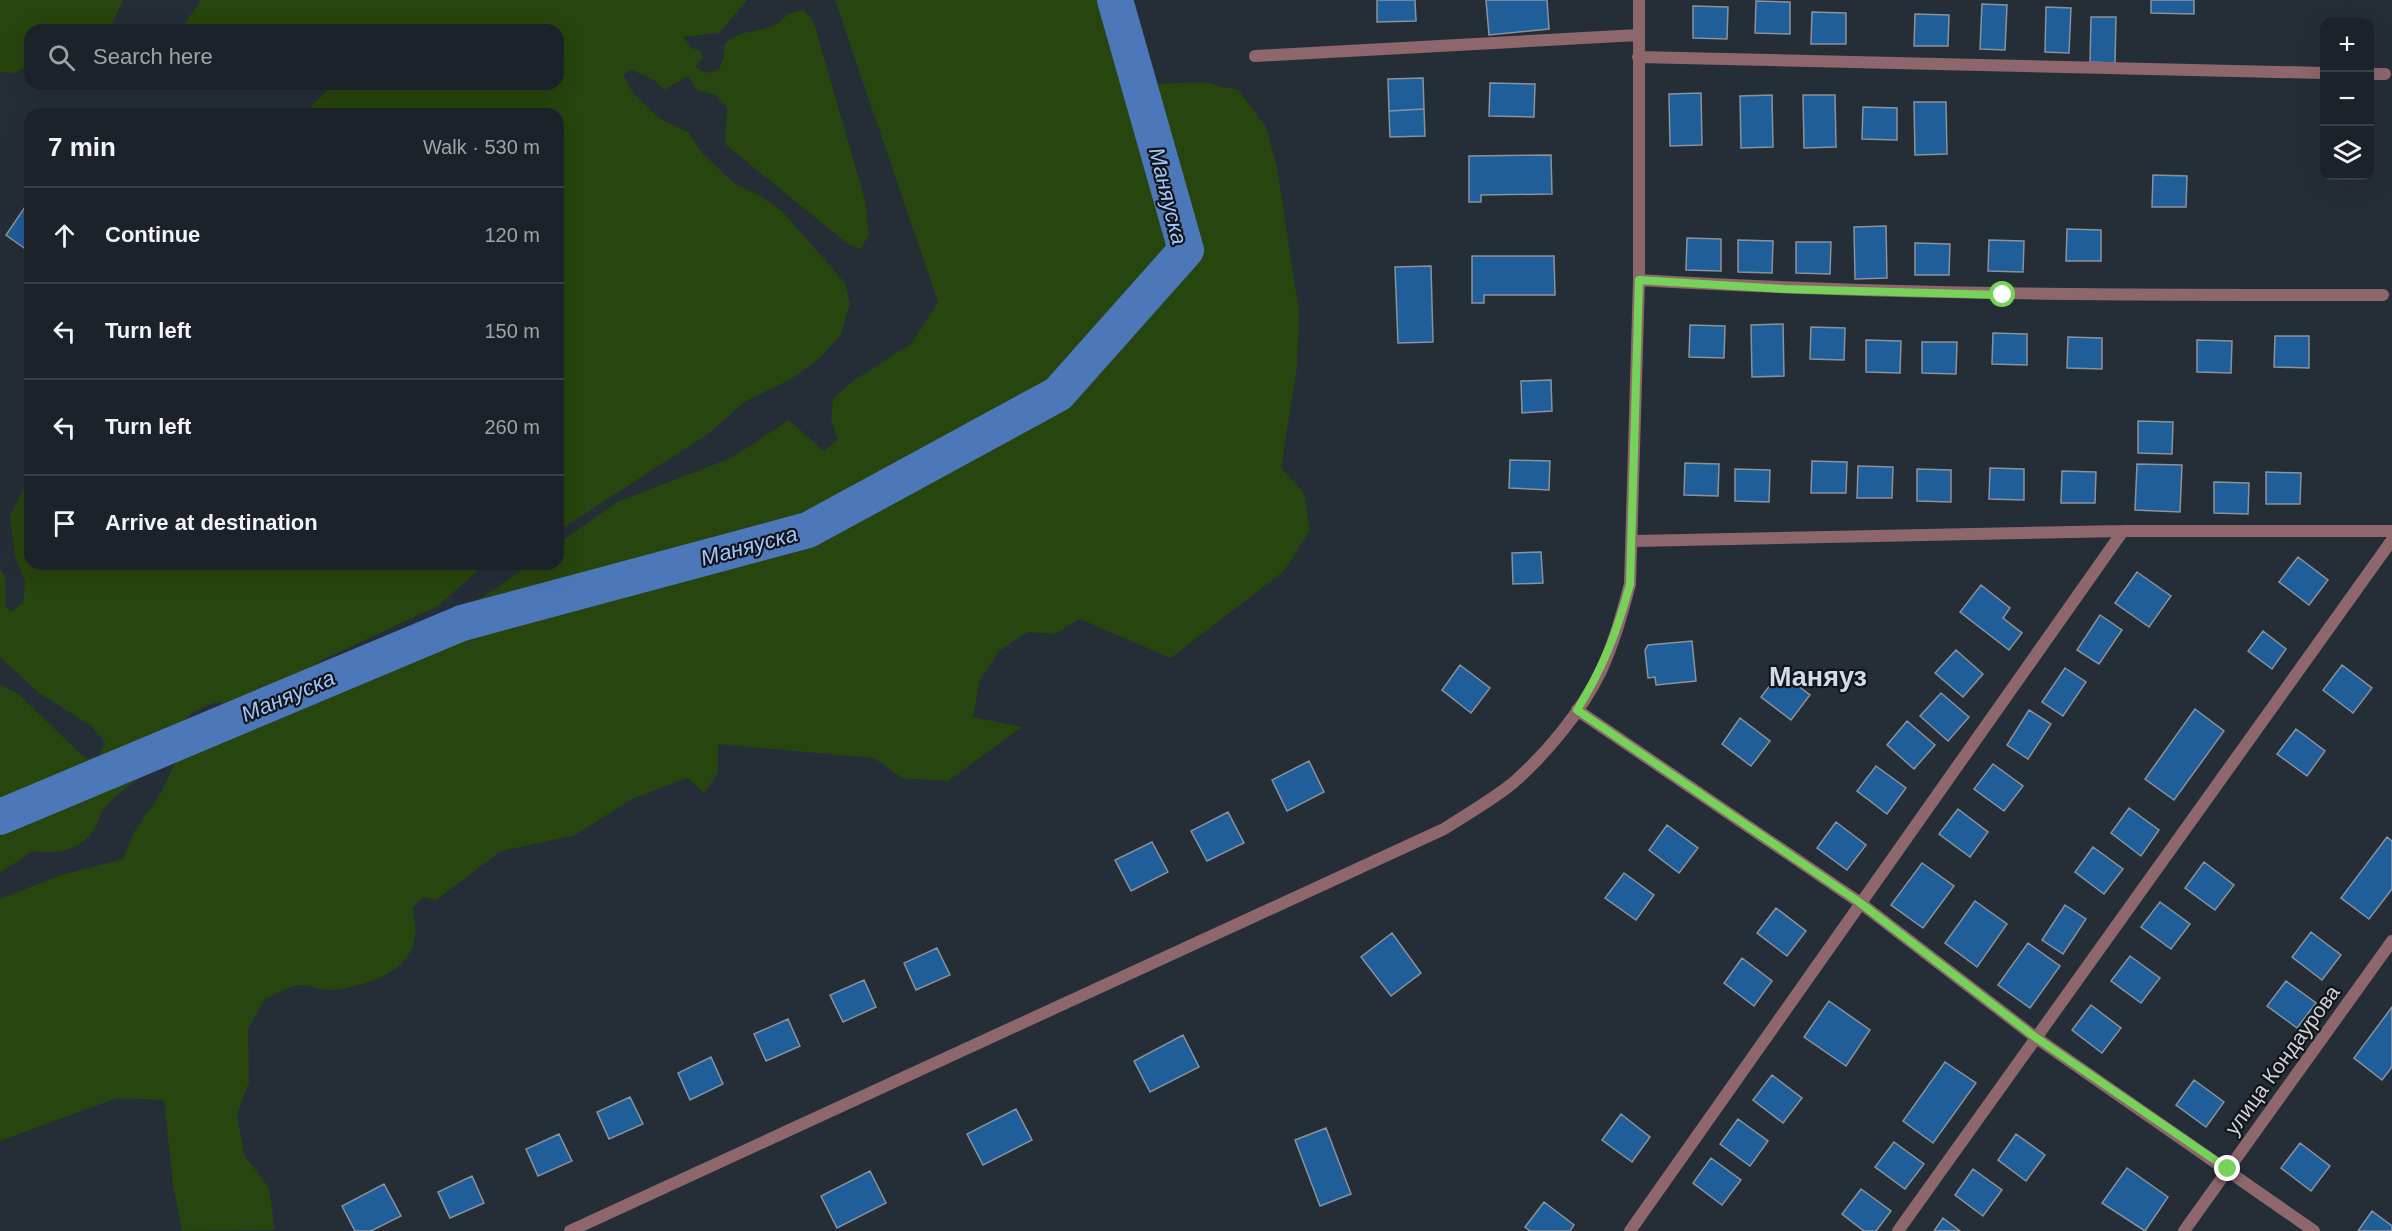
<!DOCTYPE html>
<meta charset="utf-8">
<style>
body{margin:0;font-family:Arial,sans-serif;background:#252a31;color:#f1f3f6}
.controls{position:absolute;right:18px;top:18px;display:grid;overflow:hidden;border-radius:12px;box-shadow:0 6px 24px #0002}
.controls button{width:54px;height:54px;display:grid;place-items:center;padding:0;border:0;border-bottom:2px solid #3a3f46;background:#1c2229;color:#f1f3f6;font:30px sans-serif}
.stop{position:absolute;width:18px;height:18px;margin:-14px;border:4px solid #77d259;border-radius:50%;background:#fff}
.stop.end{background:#77d259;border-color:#fff;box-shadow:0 2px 6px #0008}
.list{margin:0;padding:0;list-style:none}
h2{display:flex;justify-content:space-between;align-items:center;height:78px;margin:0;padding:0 24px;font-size:26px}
h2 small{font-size:20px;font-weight:400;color:#a0a4a8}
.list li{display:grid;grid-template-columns:39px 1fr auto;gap:18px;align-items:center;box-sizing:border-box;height:96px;padding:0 24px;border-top:2px solid #3a3f46}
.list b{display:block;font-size:22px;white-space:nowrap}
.list em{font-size:20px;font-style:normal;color:#a0a4a8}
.icon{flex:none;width:33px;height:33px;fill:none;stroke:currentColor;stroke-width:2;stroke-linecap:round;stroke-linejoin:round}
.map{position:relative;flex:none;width:2392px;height:1231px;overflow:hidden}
.search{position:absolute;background:#1c2229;box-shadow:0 6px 24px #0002;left:24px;top:24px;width:540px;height:66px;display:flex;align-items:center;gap:15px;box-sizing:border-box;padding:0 21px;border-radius:18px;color:#a0a4a8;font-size:22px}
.panel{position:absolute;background:#1c2229;box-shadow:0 6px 24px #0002;left:24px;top:108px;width:540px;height:462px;border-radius:18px}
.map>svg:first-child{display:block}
.green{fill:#27450e}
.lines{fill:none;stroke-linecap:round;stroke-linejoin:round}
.river{stroke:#4c77b9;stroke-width:36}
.building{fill:#205e99;stroke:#88929d;stroke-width:1.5}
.street{stroke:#8e676d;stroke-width:12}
.route{stroke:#77d259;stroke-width:8}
.labels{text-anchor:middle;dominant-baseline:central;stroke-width:4.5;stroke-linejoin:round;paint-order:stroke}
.street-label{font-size:21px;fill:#cfd4da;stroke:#121519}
.water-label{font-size:22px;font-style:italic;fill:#a2c6fc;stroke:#121519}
.district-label{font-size:27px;font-weight:bold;fill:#d1dce8;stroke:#121519}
</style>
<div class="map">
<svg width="2392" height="1231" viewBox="0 0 2392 1231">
<rect width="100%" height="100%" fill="#252e37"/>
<path class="green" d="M 0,0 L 123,0 L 109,30 L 30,30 L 30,64 L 15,73 L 0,72 Z
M 201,0 L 747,0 L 719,33 L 683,37 L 692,48 L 701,51 L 703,58 L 695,67 L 706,73 L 719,69 L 724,57 L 724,45 C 743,27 753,35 774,25 C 788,18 783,13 803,10 L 813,20 L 865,200 L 869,234 L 861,249 L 849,245 L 725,144 L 727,107 L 715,95 L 697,90 L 688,76 L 664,90 L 654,80 L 632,70 L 623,74 L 633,93 L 660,119 L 688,132 L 702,153 L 734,183 L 759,195 L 783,212 L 845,283 L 850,304 L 840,336 L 820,358 L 791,379 L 746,401 L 708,434 L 558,531 L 558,114 L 300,114 L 308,110 L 333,84 L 558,84 L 558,30 L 185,30 L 185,23 Z
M 835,0 L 1109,0 L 1132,85 L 1202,82 L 1238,90 L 1266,127 L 1277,167 L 1299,312 L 1297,368 L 1281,468 L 1304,493 L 1310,530 L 1284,571 L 1171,658 L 1080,619 L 1055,634 L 1028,632 L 999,651 L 980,680 L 973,717 L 1022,727 L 948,781 L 902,778 L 874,758 L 718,744 L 718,773 L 704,793 L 688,778 L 634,798 L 573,836 L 501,851 L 436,900 L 423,897 L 412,908 C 429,964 380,984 333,990 C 322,991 311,985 300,985 C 289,986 275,995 265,999 L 248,1029 L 249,1082 L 237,1114 L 244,1155 L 269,1188 L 275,1230 L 182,1231 L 173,1185 L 164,1100 L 117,1098 L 0,1141 L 0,899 L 61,875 L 123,859 L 134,832 L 161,793 L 180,752 L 323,679 L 415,636 L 491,592 L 530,564 L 558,564 L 558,544 L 617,502 L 731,458 L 789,420 L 824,451 L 838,439 L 831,420 L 833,399 L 853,381 L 912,343 L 938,302 Z
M 25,487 L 30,487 L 30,564 L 485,564 L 438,606 L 322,660 L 281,688 L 229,709 L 221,702 C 182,706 170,745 147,771 C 134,785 114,793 103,810 C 99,817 97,825 93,831 C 79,851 55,855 33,851 L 0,873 L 0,684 L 18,694 L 86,759 L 99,756 L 105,742 L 90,725 L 39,693 L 0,657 L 0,569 L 5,576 L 6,607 L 11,612 L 23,603 L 25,582 L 15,556 L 10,515 Z"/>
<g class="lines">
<path class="river" d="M 0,817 L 462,623 L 808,530 L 1058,394 L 1186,250 L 1115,0"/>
</g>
<path class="building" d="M 1377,0 L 1415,0 L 1416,21 L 1377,22 Z
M 1486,0 L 1547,0 L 1549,29 L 1489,35 Z
M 2151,0 L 2194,0 L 2194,14 L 2151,13 Z
M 1756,1 L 1790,2 L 1790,34 L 1755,33 Z
M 1982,4 L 2007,5 L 2005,50 L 1980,49 Z
M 1693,6 L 1728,7 L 1727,39 L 1693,38 Z
M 2046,7 L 2071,8 L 2069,53 L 2045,52 Z
M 1812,12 L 1846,13 L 1846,44 L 1811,44 Z
M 1915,14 L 1949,15 L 1948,46 L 1914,46 Z
M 2091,17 L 2116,17 L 2115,63 L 2090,62 Z
M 1423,78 L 1424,109 L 1389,111 L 1388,79 Z
M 1490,83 L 1535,84 L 1534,117 L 1489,116 Z
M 1701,93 L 1702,145 L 1670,146 L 1669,94 Z
M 1772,95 L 1773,147 L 1741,148 L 1740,96 Z
M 1803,95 L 1835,95 L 1836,147 L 1804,148 Z
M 1914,102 L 1946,102 L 1947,154 L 1915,155 Z
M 1863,107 L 1897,108 L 1897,140 L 1862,139 Z
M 1424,109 L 1425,136 L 1390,137 L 1389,111 Z
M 1551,155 L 1552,194 L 1481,195 L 1481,202 L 1469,202 L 1469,156 Z
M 2153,175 L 2187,176 L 2186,207 L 2152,207 Z
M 27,204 L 30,206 L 30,238 L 24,248 L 6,235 Z
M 1886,226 L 1887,278 L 1855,279 L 1854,227 Z
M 2067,229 L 2101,230 L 2101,261 L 2066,261 Z
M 1687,238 L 1721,239 L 1721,271 L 1686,270 Z
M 1738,240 L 1773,241 L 1772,273 L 1738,272 Z
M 1989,240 L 2024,241 L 2023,272 L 1988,271 Z
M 1796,242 L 1831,242 L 1830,274 L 1796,273 Z
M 1915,243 L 1950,244 L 1949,275 L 1915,275 Z
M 1472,256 L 1554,256 L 1555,295 L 1484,295 L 1484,303 L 1472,303 Z
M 1431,266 L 1433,342 L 1398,343 L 1395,267 Z
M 1783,324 L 1784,376 L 1752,377 L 1751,325 Z
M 1690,325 L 1725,326 L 1724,358 L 1689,357 Z
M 1811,327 L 1845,328 L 1844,360 L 1810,359 Z
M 1993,333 L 2027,334 L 2027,365 L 1992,364 Z
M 2275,336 L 2309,336 L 2309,368 L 2274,367 Z
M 2068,337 L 2102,338 L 2102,369 L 2067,368 Z
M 1866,340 L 1901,341 L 1900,373 L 1866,372 Z
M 2197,340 L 2232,341 L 2231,373 L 2197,372 Z
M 1922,342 L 1957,342 L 1956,374 L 1922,373 Z
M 1551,380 L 1552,411 L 1522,413 L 1521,381 Z
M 2138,421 L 2173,422 L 2172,454 L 2138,453 Z
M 1510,460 L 1550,461 L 1549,490 L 1509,488 Z
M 1812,461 L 1847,462 L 1846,493 L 1811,493 Z
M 1685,463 L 1719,464 L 1718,496 L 1684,495 Z
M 2137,464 L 2182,465 L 2180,512 L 2135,510 Z
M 1858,466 L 1893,467 L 1892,498 L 1857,498 Z
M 1990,468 L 2024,469 L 2024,500 L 1989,499 Z
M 1735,469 L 1770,470 L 1769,502 L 1735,501 Z
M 1917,469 L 1951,470 L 1951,502 L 1917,501 Z
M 2062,471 L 2096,472 L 2095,503 L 2061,503 Z
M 2266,472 L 2301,473 L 2300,504 L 2266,504 Z
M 2214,482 L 2249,483 L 2248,514 L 2214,513 Z
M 1541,552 L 1543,583 L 1513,584 L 1512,553 Z
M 2298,557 L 2328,580 L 2309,605 L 2279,582 Z
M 2137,572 L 2171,596 L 2149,627 L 2115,603 Z
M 1981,585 L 2010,608 L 2003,618 L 2022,633 L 2009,650 L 1960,612 Z
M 2100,615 L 2122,630 L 2099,664 L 2077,650 Z
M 2263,631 L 2286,649 L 2272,669 L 2248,651 Z
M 1692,641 L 1696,681 L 1656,685 L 1655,677 L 1648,678 L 1645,650 L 1648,645 Z
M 1956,650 L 1983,674 L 1963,697 L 1935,673 Z
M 1460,665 L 1490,688 L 1471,713 L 1442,690 Z
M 2342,665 L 2372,688 L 2353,713 L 2323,690 Z
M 2065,668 L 2086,682 L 2063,716 L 2042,702 Z
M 1780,672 L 1810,695 L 1791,720 L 1761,697 Z
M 1941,693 L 1969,717 L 1948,741 L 1920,716 Z
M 2195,709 L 2224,731 L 2174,800 L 2145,779 Z
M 2029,710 L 2051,724 L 2028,759 L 2007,745 Z
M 1740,718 L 1770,741 L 1751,766 L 1722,744 Z
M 1907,721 L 1935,745 L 1914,769 L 1887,745 Z
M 2296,729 L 2325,751 L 2307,776 L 2277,754 Z
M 1309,761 L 1324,792 L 1287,811 L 1272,780 Z
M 1993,764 L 2023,786 L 2004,811 L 1974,789 Z
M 1876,766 L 1906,788 L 1887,814 L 1857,791 Z
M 2129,808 L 2159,830 L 2141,856 L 2111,833 Z
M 1958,809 L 1988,832 L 1970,857 L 1939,834 Z
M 1228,812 L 1244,843 L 1207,861 L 1191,831 Z
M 1836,822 L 1866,845 L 1847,870 L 1817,848 Z
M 1667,825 L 1698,848 L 1679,873 L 1649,850 Z
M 2387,837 L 2392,841 L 2392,889 L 2369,919 L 2341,898 Z
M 1152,842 L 1168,872 L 1131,891 L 1115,860 Z
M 2093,847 L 2123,869 L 2104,894 L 2075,872 Z
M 2204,862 L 2234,885 L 2215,910 L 2185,888 Z
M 1922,863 L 1954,886 L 1923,928 L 1891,905 Z
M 1624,873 L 1654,895 L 1636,920 L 1605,898 Z
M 1975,901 L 2007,924 L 1977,967 L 1945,943 Z
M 2160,902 L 2190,924 L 2171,949 L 2141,927 Z
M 2065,905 L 2086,919 L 2063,954 L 2042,940 Z
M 1776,908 L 1806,931 L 1787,956 L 1757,933 Z
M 2311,932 L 2341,955 L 2322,980 L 2292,957 Z
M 1392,933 L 1421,973 L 1391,996 L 1361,957 Z
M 2028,943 L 2060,966 L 2030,1008 L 1998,985 Z
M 937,948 L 950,975 L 916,990 L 904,963 Z
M 2130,956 L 2160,978 L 2141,1003 L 2111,981 Z
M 1742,958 L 1772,981 L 1754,1006 L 1724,983 Z
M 864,980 L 876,1007 L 843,1022 L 830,995 Z
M 2286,981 L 2316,1003 L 2297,1028 L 2267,1006 Z
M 1829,1001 L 1870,1030 L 1846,1066 L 1804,1037 Z
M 2091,1005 L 2121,1028 L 2102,1053 L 2072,1030 Z
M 2392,1007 L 2392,1067 L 2382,1080 L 2354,1058 Z
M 788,1019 L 800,1046 L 766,1061 L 754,1034 Z
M 1183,1035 L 1199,1067 L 1150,1092 L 1134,1061 Z
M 711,1057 L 723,1084 L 690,1100 L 678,1073 Z
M 1945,1062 L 1976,1083 L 1933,1143 L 1903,1121 Z
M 1772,1075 L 1802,1098 L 1783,1123 L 1753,1100 Z
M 2194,1080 L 2224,1102 L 2206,1127 L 2176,1105 Z
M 630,1097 L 643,1124 L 609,1139 L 597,1112 Z
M 1016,1109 L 1032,1140 L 983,1165 L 967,1134 Z
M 1621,1114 L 1650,1137 L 1632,1162 L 1602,1140 Z
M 1738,1119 L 1768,1141 L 1750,1166 L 1720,1144 Z
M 1326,1128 L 1351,1194 L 1320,1206 L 1295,1140 Z
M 559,1134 L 572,1161 L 538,1176 L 526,1149 Z
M 2016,1134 L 2045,1155 L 2026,1181 L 1998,1160 Z
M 1894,1142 L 1924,1164 L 1905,1189 L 1875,1167 Z
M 2300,1143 L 2330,1166 L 2311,1191 L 2281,1168 Z
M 1711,1158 L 1741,1180 L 1722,1205 L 1693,1183 Z
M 2127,1168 L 2168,1197 L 2145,1231 L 2102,1203 Z
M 1973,1169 L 2002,1190 L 1983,1216 L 1955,1195 Z
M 870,1171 L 886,1203 L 837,1228 L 821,1196 Z
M 472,1176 L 484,1203 L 450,1218 L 438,1192 Z
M 384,1184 L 401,1216 L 371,1231 L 355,1231 L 342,1206 Z
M 1861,1189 L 1891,1211 L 1876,1231 L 1864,1231 L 1842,1214 Z
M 1544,1202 L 1574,1225 L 1570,1231 L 1530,1231 L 1525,1227 Z
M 2372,1211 L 2392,1226 L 2392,1231 L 2358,1231 Z
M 1943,1218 L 1960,1231 L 1934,1231 Z"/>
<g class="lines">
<path class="street" d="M 1255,56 L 1638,35
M 1638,57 L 2324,73
M 2370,74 L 2385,74
M 1639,280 C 1887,295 2135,295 2383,295
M 1633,541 L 2123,531 L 2392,531
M 1577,710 L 1859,902 L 2035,1037 L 2314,1231
M 570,1231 L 1444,829 C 1467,814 1492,800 1513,783 C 1547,753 1581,712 1601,671 C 1614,643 1622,614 1630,584 L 1639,280 L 1639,0
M 1630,1231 L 2123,531
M 1898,1231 L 2392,540
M 2184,1231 L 2392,941"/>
</g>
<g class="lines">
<path class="route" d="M 2003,295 L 1784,289 L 1639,280 L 1630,584 C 1617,632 1603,668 1577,710 L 1859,902 L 2035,1037 L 2228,1169"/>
</g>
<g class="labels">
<g class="street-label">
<text transform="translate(2282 1060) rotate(-54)">улица Кондаурова</text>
</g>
<g class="water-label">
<text transform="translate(1168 196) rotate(76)">Маняуска</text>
<text transform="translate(749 546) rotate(-15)">Маняуска</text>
<text transform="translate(288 696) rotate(-23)">Маняуска</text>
</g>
<g class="district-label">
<text x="1818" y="677">Маняуз</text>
</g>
</g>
</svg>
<div class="controls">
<button>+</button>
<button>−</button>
<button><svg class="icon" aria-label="layers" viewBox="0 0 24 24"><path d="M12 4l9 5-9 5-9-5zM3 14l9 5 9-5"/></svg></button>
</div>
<div class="stop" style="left:2003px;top:295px"></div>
<div class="stop end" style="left:2228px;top:1169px"></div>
<div class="search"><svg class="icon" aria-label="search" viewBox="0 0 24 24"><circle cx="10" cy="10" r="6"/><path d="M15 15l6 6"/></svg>Search here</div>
<section class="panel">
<h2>7 min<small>Walk · 530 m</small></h2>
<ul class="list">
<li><svg class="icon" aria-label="ahead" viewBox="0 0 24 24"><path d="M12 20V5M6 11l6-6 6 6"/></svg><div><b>Continue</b></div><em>120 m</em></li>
<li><svg class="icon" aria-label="left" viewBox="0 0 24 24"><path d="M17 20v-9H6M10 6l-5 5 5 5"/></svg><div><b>Turn left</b></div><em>150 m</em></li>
<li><svg class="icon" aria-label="left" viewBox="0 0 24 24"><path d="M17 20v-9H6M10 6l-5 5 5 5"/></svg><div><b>Turn left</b></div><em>260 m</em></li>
<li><svg class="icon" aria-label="arrive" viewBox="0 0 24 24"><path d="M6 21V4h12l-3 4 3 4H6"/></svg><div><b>Arrive at destination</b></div></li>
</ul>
</section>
</div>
